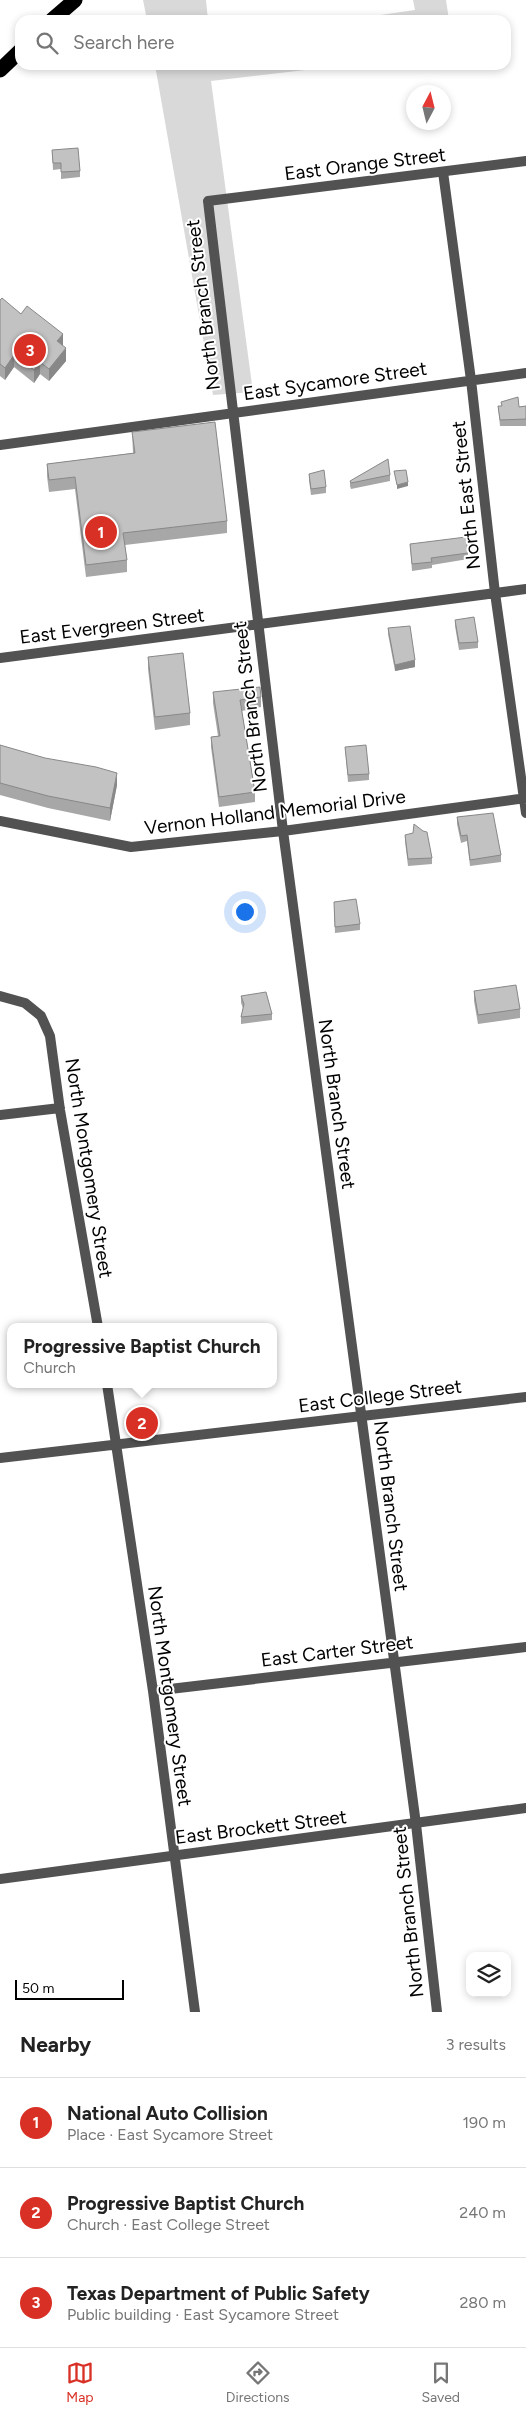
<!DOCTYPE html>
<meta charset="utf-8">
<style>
body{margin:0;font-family:Figtree,sans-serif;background:#f6f6f6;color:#222}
.controls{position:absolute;right:15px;bottom:15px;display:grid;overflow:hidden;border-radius:10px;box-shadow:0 2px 8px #0003}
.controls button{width:45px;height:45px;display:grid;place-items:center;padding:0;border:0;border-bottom:1px solid #e0e0e0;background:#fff;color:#222;font:25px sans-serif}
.compass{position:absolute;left:406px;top:85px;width:45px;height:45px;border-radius:50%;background:#fff;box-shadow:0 2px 8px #0003;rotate:7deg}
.scale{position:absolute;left:15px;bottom:12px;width:109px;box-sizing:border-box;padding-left:5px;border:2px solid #000;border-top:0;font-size:14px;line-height:18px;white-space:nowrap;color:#000;-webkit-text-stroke:4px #fff;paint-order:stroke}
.you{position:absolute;left:244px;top:911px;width:18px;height:18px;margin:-12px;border:4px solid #fff;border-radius:50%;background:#1a73e8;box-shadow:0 0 0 8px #1a73e833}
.badge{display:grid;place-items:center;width:32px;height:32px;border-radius:50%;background:#d93025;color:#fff;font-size:16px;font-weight:700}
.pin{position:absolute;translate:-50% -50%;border:2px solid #fff;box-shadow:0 1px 5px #0006}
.popup{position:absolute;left:7px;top:1323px;width:270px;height:65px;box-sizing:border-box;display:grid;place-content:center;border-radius:10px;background:#fff;filter:drop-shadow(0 1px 4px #0005);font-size:16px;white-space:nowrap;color:#767676}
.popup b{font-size:19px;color:#222}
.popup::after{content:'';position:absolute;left:50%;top:100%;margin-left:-10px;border:10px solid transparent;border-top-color:#fff}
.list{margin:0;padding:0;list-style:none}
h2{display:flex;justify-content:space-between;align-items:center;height:65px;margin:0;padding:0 20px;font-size:21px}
h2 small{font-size:16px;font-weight:400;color:#767676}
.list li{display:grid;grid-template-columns:32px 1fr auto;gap:15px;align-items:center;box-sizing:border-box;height:90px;padding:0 20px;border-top:1px solid #e0e0e0}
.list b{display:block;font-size:19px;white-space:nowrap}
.list p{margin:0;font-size:16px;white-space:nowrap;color:#767676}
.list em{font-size:16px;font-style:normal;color:#767676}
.icon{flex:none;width:28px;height:28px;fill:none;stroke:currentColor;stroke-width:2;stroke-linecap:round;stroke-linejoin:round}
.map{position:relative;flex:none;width:526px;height:2012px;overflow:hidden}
.search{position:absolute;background:#fff;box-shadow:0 2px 8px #0003;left:15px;right:15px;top:15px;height:55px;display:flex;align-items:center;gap:12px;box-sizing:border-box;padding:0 18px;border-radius:15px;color:#767676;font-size:19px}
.sheet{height:335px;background:#fff}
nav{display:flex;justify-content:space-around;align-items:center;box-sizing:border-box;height:70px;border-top:1px solid #e0e0e0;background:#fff;font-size:14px;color:#767676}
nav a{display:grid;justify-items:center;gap:2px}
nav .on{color:#d93025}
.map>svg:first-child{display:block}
.green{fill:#d9d9d9}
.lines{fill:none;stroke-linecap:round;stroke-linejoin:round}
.minor{stroke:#525252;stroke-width:10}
.tertiary{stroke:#525252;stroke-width:10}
.motorway{stroke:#000;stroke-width:15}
.wall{fill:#a7a7a7}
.shaded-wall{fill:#888}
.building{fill:#c2c2c2;stroke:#888}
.labels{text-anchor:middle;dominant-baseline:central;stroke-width:4;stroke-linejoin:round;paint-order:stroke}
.street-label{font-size:19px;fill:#000;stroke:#fff}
</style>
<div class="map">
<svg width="526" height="2012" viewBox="0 0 526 2012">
<rect width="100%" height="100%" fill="#fff"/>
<path class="green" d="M 143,0 L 206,0 L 208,20 L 147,20 Z
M 413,0 L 446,0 L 449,20 L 346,20 L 415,10 Z
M 155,65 L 348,65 L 211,81 L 253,392 L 213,395 Z"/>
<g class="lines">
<path class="minor" d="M 443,172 L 471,380 L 495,593 L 526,813
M 0,445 L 526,373
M 0,658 L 526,589
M 0,821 L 131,847 L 283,831 L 526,798
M 0,996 L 25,1003 L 41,1016 L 50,1036 L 60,1110 L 98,1327
M 0,1115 L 60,1108
M 107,1384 L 153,1691 L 195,2012
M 0,1458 L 526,1397
M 153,1691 L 526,1647
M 437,2012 L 416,1824 L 283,831 L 208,201 L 526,161"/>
<path class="tertiary" d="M 0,1879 L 526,1808"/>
<path class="motorway" d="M 52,20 L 75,0
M 0,70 L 20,51"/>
</g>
<path class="wall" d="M 52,150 L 80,171 L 80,177 L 61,179 L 61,169 L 53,170 Z
M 0,300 L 63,346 L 66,361 L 49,381 L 40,374 L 34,383 L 14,367 L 5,380 L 0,376 Z
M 498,406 L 519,407 L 526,406 L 526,426 L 500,426 Z
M 132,432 L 227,521 L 227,533 L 125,545 L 127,560 L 127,572 L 86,577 L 75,489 L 49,492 L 47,476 L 47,464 L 133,453 Z
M 309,474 L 326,487 L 326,493 L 311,495 L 309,480 Z
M 390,475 L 390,481 L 351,489 L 350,486 L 350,481 Z
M 410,544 L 468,553 L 468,559 L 432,565 L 432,568 L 412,571 Z
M 455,620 L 478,642 L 478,648 L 459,650 L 455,626 Z
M 388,628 L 415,667 L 395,671 L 388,634 Z
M 148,657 L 190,713 L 190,725 L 155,730 L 148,669 Z
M 213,692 L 261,697 L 261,707 L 242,711 L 255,792 L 255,802 L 219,807 L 211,747 L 211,737 L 218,736 L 213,703 Z
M 0,745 L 117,785 L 110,821 L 48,808 L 0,795 Z
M 345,747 L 369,774 L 369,780 L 348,782 Z
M 457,817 L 501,855 L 501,862 L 470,866 L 467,841 L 461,843 L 457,824 Z
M 405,835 L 432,858 L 432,864 L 408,866 L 405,841 Z
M 334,909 L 360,924 L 360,930 L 335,933 Z
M 474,991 L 520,1009 L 520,1018 L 478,1024 L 474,1001 Z
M 241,996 L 272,1014 L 272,1020 L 241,1024 L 241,1017 L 243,1008 L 241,1003 Z"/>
<path class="shaded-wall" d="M 63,334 L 63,346 L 57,341 Z
M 66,348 L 66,361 L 49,381 L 49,369 Z
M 14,355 L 14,367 L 5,380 L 5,368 Z
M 40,362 L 40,374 L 34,383 L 34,370 Z
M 408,482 L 408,486 L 397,489 L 397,485 Z
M 415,660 L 415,667 L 395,671 L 395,665 Z
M 117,773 L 117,785 L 110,821 L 110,808 Z"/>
<path class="building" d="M 78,148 L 80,171 L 61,172 L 61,163 L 53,163 L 52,150 Z
M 2,298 L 21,314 L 27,306 L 63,334 L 57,341 L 66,348 L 49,369 L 40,362 L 34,370 L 14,355 L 5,368 L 0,364 L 0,300 Z
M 518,397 L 519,407 L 526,406 L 526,419 L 500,420 L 498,406 L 502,406 L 501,402 Z
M 215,422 L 227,521 L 123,533 L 127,560 L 86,565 L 75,477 L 49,480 L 47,464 L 135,453 L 132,432 Z
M 388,459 L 390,475 L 351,483 L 350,481 Z
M 324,470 L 326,487 L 311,489 L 309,474 Z
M 406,470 L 408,482 L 397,485 L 394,471 Z
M 466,537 L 468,553 L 431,558 L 432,562 L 412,564 L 410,544 Z
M 474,617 L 478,642 L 459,643 L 455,620 Z
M 410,626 L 415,660 L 395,665 L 388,628 Z
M 183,653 L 190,713 L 155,717 L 148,657 Z
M 260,687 L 261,697 L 240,700 L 255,792 L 219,797 L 211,737 L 220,736 L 213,692 Z
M 0,745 L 45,758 L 96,767 L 117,773 L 110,808 L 48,796 L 0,783 Z
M 366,745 L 369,774 L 348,775 L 345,747 Z
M 493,813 L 501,855 L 470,860 L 467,835 L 461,836 L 457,817 Z
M 414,824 L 423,831 L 427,832 L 432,858 L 408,859 L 405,835 L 413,833 Z
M 356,899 L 360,924 L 335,927 L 334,902 Z
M 516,985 L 520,1009 L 478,1015 L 474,991 Z
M 266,992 L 272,1014 L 241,1017 L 244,1004 L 241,996 Z"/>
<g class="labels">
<g class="street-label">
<text transform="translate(365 164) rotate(-7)">East Orange Street</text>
<text transform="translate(203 305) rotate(-97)">North Branch Street</text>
<text transform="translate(335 381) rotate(-8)">East Sycamore Street</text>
<text transform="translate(466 495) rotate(-96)">North East Street</text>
<text transform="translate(112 626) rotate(-7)">East Evergreen Street</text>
<text transform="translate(250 707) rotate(-97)">North Branch Street</text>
<text transform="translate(275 812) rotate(-7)">Vernon Holland Memorial Drive</text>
<text transform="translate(337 1104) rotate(82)">North Branch Street</text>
<text transform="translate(89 1168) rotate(81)">North Montgomery Street</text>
<text transform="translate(380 1396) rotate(-7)">East College Street</text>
<text transform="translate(391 1506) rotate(83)">North Branch Street</text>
<text transform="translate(337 1651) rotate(-7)">East Carter Street</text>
<text transform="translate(170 1696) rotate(82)">North Montgomery Street</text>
<text transform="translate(261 1827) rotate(-7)">East Brockett Street</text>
<text transform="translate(408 1912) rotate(-96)">North Branch Street</text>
</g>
</g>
</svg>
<div class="controls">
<button><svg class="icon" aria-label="layers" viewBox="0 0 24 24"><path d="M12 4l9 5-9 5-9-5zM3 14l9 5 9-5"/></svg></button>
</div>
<svg class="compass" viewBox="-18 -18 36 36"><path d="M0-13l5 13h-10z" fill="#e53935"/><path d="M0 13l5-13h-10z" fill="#767676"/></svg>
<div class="scale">50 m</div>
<div class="you"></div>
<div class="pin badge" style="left:101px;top:532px">1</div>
<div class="pin badge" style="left:142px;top:1423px">2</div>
<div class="popup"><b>Progressive Baptist Church</b>Church</div>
<div class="pin badge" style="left:30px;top:350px">3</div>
<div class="search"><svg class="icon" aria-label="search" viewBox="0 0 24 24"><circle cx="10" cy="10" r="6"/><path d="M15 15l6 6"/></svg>Search here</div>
</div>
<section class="sheet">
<h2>Nearby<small>3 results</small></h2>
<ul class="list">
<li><span class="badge">1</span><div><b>National Auto Collision</b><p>Place · East Sycamore Street</p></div><em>190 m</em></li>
<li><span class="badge">2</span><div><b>Progressive Baptist Church</b><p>Church · East College Street</p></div><em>240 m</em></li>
<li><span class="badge">3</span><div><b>Texas Department of Public Safety</b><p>Public building · East Sycamore Street</p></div><em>280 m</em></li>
</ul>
</section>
<nav>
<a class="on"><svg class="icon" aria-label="map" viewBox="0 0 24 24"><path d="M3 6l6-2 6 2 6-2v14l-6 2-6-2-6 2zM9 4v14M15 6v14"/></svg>Map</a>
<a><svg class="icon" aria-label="directions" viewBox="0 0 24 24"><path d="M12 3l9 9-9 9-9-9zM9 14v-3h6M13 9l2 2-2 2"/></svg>Directions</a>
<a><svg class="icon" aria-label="saved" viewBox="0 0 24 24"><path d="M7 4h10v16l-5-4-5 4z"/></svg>Saved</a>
</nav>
